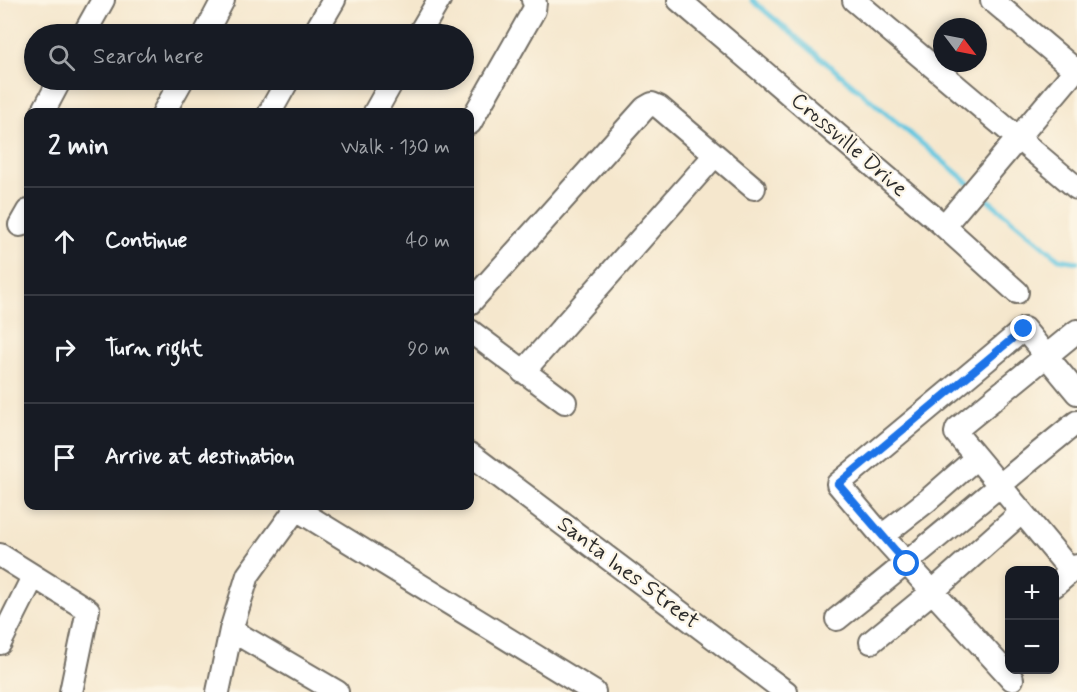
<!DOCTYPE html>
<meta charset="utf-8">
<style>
body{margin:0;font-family:Mynerve,sans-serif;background:#20242c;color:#f1f3f6}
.controls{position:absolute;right:18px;bottom:18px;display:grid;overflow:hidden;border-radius:12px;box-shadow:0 3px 9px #0003}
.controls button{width:54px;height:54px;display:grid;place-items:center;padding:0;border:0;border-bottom:2px solid #363941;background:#171b24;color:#f1f3f6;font:30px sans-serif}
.compass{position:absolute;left:933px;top:18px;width:54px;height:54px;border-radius:50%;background:#171b24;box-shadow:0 3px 9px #0003;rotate:122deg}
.stop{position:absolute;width:18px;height:18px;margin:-14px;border:4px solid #1a73e8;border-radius:50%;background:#fff}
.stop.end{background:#1a73e8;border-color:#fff;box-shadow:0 2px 6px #0008}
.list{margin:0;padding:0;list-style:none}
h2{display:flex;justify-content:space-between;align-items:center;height:78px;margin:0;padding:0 24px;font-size:26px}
h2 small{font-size:20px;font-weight:400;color:#9ea1a6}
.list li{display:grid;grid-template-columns:39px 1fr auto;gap:18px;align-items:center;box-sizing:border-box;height:108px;padding:0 24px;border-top:2px solid #363941}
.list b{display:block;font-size:22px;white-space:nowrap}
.list em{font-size:20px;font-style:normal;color:#9ea1a6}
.icon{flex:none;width:33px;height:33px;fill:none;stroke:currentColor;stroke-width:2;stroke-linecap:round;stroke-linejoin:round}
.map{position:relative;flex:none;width:1077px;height:692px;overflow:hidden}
.search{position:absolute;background:#171b24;box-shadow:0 3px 9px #0003;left:24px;top:24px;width:450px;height:66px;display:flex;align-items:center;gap:15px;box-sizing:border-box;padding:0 21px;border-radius:33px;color:#9ea1a6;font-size:22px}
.panel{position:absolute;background:#171b24;box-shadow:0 3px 9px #0003;left:24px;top:108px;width:450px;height:402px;border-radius:12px}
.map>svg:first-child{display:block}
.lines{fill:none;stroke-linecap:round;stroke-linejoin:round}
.stream{stroke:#62c6e0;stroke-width:5}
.street-casing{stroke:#726d64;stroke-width:26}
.street{stroke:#fff;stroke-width:22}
.route{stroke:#1a73e8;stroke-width:8}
.labels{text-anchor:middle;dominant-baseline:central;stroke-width:4.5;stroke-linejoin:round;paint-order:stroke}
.street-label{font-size:22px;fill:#2b2b2b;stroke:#fcf5e5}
</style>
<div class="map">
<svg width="1077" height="692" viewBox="0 0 1077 692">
<rect width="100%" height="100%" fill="#fcf5e5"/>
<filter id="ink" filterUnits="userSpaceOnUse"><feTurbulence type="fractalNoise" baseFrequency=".0167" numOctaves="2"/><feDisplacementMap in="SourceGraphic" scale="12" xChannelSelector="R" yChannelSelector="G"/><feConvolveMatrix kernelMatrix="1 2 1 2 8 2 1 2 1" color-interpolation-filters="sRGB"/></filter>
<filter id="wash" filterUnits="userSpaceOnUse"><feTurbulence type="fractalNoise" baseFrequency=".008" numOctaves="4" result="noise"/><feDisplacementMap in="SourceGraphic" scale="24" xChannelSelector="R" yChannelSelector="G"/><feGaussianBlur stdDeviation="1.35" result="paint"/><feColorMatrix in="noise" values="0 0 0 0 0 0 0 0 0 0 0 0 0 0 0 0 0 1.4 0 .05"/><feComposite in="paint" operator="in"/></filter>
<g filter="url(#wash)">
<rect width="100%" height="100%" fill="#f5e7cd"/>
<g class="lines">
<path class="stream" d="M 752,0 L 971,185
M 980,193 L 1059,259 L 1077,262"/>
</g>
</g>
<g filter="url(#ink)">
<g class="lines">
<defs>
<path id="street" d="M 679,0 L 944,226 L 1017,292
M 854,0 L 1077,188
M 992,0 L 1075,70
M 84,34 L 103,0
M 205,34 L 223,0
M 314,34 L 334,0
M 419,34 L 439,0
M 43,112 L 60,80
M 164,112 L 182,80
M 270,112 L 288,80
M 375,112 L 393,80
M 470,123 L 534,10 L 535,3 L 533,0
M 20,225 L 28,211
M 944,226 L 1077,68
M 470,303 L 645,108 L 652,104 L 659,107 L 754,188
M 470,331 L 565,402
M 523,372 L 715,155
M 470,454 L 786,692
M 296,509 L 594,692
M 882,536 L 928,500 L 976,458
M 0,555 L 88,610 L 71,692
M 1071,571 L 956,433 L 957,429 L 1077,331
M 1054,586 L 1077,566
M 837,619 C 918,555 996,487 1077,422
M 231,630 L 337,692
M 871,642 L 932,592 L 1022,512
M 0,643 L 33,577
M 1012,679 L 882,536 L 838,484 L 1024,329 L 1077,393
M 218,692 L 231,630 L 248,575 L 298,506"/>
</defs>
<use href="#street" class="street-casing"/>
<use href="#street" class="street"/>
</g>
</g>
<g class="lines" filter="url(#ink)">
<path class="route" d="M 907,564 L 838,484 L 1024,329"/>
</g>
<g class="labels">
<g class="street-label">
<text transform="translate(849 145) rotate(41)">Crossville Drive</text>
<text transform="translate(628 573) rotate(37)">Santa Ines Street</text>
</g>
</g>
</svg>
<div class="controls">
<button>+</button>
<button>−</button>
</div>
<svg class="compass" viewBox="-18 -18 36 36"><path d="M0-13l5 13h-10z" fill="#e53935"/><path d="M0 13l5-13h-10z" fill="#9ea1a6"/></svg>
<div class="stop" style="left:907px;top:564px"></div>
<div class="stop end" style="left:1024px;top:329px"></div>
<div class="search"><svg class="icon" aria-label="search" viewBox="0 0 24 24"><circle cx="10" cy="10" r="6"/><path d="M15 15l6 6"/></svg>Search here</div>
<section class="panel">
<h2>2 min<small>Walk · 130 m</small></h2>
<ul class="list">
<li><svg class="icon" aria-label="ahead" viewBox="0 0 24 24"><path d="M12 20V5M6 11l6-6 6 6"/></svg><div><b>Continue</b></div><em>40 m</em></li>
<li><svg class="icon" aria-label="right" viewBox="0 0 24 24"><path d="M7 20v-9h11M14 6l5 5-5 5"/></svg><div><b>Turn right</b></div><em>90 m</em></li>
<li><svg class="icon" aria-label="arrive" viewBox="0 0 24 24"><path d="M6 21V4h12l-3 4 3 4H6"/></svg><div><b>Arrive at destination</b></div></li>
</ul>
</section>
</div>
